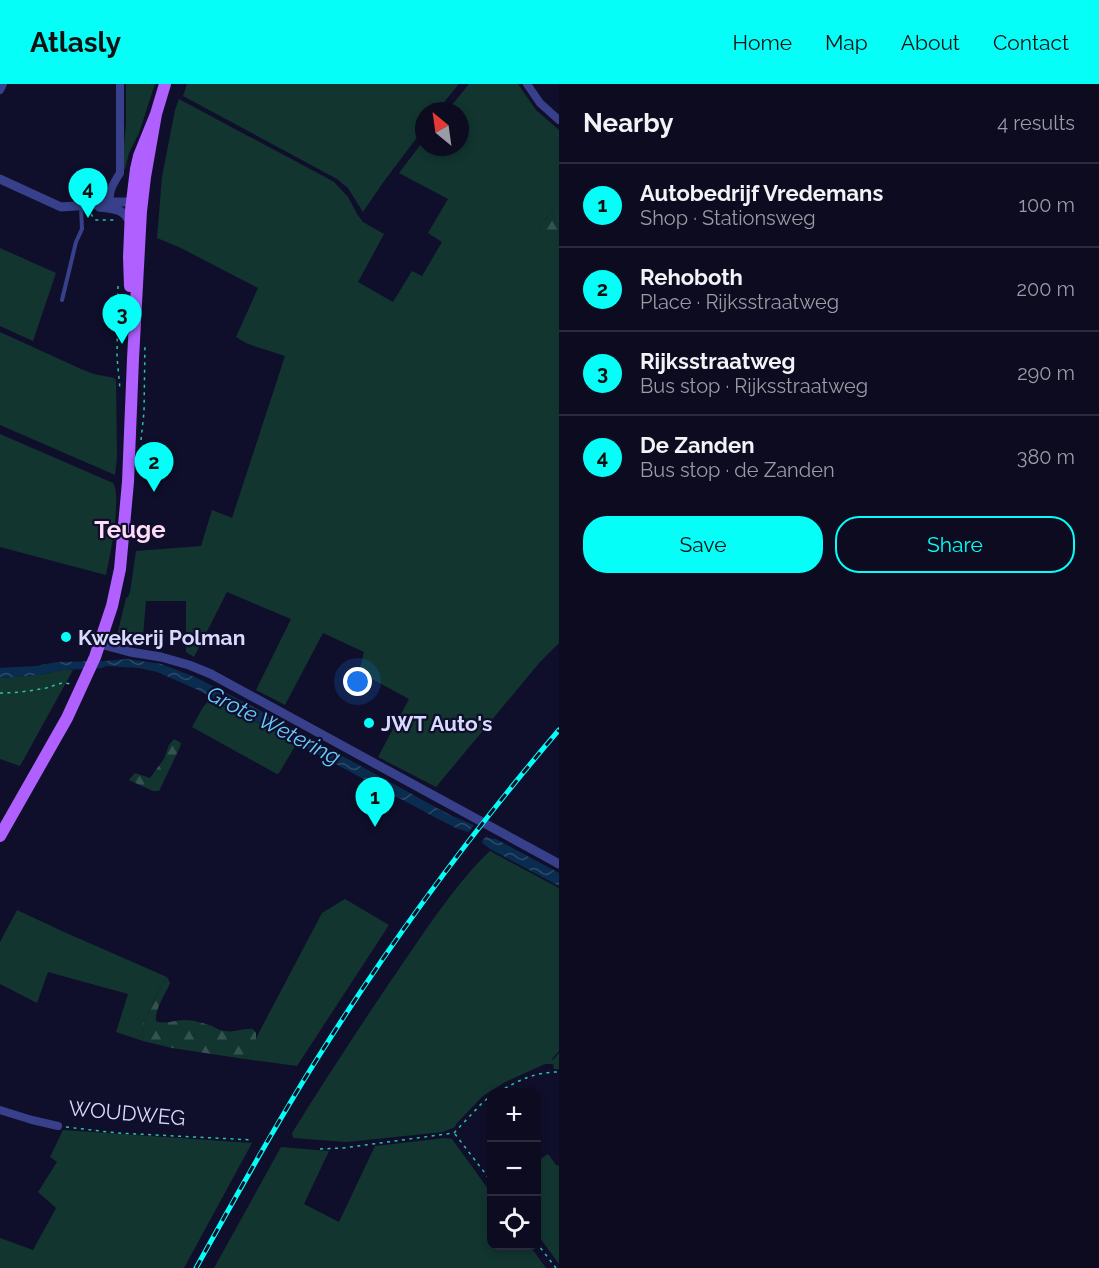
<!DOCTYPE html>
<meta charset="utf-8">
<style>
body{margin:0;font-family:Raleway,sans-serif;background:#151429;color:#f1f3f6}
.controls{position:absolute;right:18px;bottom:18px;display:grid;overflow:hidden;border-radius:12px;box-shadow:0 3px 9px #0003}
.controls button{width:54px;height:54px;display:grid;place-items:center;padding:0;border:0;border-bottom:2px solid #2c2b3e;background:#0c0b20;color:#f1f3f6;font:30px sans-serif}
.compass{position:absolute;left:415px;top:18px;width:54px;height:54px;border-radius:50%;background:#0c0b20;box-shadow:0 3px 9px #0003;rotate:331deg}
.you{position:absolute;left:358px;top:598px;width:21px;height:21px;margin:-15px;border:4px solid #fff;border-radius:50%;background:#1a73e8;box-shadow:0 0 0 9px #1a73e833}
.badge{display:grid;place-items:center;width:39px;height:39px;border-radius:50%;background:#05fff8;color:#111;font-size:20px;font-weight:700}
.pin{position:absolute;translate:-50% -50px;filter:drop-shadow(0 2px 3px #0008)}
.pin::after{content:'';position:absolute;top:32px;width:21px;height:18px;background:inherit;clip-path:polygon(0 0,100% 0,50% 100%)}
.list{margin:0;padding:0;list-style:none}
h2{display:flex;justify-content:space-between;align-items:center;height:78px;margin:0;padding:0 24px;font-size:26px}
h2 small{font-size:20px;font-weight:400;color:#9a9ba5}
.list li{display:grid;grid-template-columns:39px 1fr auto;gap:18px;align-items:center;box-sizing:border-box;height:84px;padding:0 24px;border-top:2px solid #2c2b3e}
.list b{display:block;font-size:22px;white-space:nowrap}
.list p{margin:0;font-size:20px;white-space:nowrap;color:#9a9ba5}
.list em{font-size:20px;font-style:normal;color:#9a9ba5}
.actions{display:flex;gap:12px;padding:18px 24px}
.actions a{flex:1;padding:14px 0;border:2px solid #05fff8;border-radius:24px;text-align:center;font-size:21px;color:#05fff8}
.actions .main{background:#05fff8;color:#111}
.icon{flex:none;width:33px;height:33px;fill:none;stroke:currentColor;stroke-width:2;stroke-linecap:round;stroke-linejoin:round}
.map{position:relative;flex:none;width:559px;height:1184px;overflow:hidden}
header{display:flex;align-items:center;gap:36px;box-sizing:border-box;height:84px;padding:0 30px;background:#05fff8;color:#111}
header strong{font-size:28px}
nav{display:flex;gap:33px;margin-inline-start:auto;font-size:21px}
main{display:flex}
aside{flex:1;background:#0c0b20}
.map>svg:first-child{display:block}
.green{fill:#123530}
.forest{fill:url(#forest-firs)}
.water{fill:url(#water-waves)}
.pier{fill:#100f2b}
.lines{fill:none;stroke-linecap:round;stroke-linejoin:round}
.path{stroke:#2ac3a6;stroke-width:1.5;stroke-dasharray:3 4.5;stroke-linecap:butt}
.service{stroke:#38408c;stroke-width:4}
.minor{stroke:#38408c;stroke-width:8}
.tertiary{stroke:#38408c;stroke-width:9}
.primary{stroke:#af60ff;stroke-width:12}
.rail-casing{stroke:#05fff8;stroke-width:5}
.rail{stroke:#100f2b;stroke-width:3;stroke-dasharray:9;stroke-linecap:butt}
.poi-dot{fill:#05fff8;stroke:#100f2b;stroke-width:2}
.labels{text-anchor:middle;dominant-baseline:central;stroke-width:4.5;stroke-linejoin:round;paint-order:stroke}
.poi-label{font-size:21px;font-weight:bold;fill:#d9daff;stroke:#100f2b;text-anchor:start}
.street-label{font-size:21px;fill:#d9daff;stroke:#100f2b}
.water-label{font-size:22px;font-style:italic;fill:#67ccff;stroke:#100f2b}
.quarter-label{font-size:24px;font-weight:bold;fill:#ffdbf7;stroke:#100f2b}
</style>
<header>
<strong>Atlasly</strong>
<nav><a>Home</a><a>Map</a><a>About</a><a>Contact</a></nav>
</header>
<main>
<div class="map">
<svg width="559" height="1184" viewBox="0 0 559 1184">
<defs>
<pattern id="forest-firs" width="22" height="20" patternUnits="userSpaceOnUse" patternTransform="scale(1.5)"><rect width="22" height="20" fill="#123530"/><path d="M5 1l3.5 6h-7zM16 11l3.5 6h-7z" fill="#34524f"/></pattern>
<pattern id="water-waves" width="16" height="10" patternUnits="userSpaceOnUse" patternTransform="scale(1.5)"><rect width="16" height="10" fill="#0a2c4f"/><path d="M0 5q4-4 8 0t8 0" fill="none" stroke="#2d4a69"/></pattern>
</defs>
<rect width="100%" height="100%" fill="#100f2b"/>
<path class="green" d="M 126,0 L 155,0 L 139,49 L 129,69 L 125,85 L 122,85 L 126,39 Z
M 187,0 L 457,0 L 458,1 L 437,27 L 424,27 L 424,44 L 382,100 L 363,128 L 348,104 L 337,95 L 183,12 Z
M 469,0 L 518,0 L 536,26 L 559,46 L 559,119 L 539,143 L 559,156 L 559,559 L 540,578 L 436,703 L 378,673 L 409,615 L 359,588 L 364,568 L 323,549 L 285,621 L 256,606 L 291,535 L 227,508 L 194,573 L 186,568 L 186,517 L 146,517 L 142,563 L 116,558 L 116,556 L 126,514 L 128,513 L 130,508 L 136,467 L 201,462 L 212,426 L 232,434 L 285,272 L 248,260 L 236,253 L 258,204 L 181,164 L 157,154 L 162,93 L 175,26 L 179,15 L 325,93 L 334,98 L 348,113 L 357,130 L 363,138 L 384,150 L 358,198 L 393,218 L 412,187 L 422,192 L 442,158 L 428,149 L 448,115 L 399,89 L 424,56 L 424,63 L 460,63 L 460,27 L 447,27 Z
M 0,164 L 56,189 L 33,257 L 0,242 Z
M 0,248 L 81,285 L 94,290 L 114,294 L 116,296 L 117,373 L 115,391 L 0,341 Z
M 0,350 L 113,399 C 122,412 110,473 106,491 L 0,463 Z
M 63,586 L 73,586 L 20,682 L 0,675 L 0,594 L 39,591 Z
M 211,614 L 297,659 L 279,689 L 277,690 L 192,643 L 203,623 Z
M 490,767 L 559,804 L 559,967 L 552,975 L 553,976 L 559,969 L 559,985 L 554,985 L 553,980 L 545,980 L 505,998 L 483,1012 L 456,1040 L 455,1043 L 443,1048 L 347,1058 L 293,1054 L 292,1049 C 328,991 366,933 405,876 C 430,840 458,797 490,767 Z
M 345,815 L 389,841 L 297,982 L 245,975 L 322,829 Z
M 17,826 L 64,848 L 167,893 L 156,912 L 142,942 L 143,957 L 116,948 L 128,910 L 48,888 L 37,919 L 0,900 L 0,858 Z
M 63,1046 L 252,1059 L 184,1184 L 0,1184 L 0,1154 L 33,1166 L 56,1124 L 38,1108 L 57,1078 L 50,1073 Z
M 445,1054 L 452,1055 L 491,1109 L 491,1162 L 530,1162 L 546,1184 L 214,1184 L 281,1063 L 329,1067 L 304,1120 L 339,1138 L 375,1062 Z
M 548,1070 L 557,1082 L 559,1081 L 559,1180 L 537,1150 L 537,1077 Z"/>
<path class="forest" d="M 559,119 L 559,156 L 546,149 L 539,149 L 539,143 Z
M 174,655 L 181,659 L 180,663 L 159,707 L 153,707 L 129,696 L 135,689 L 150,694 L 164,675 L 169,661 Z
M 167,893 L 170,899 C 165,911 155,924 156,937 C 165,941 174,936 184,936 C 193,936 203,939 212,942 C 216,944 220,947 225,947 C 235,949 243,944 253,945 L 256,949 L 256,955 L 245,975 L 172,964 L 143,957 L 142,942 L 156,912 Z"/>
<path class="water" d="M 127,575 L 161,580 L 195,593 L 246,619 L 448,730 L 473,741 L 489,754 L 496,755 L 559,789 L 559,802 L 490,765 L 468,748 L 456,744 L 440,736 L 196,605 L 157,588 L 139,584 L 106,582 L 102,584 L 63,586 L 39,591 L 0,594 L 0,584 L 36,582 L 57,578 L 105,577 Z"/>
<path class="pier" d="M 474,741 L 487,751 L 481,759 L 468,749 Z"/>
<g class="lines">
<path class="path" d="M 91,130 L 95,136 L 117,136
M 118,202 L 117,273 L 120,305
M 141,356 L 144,328 L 145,259
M 0,609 C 15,609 31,607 46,604 C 55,602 60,597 70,600
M 498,1008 C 520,996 534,988 559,988
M 66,1043 L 117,1049 L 253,1056
M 455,1050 L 491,1097
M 320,1065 L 343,1064 L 454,1049 L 483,1018 L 491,1012
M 536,1158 L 556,1184"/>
<path class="service" d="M 62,216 L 76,158 L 82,145 L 81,122"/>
<path class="minor" d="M 527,0 L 540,19 L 559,36
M 0,6 L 3,0
M 109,122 C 110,105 111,103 120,89 L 120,0
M 0,1026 L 32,1036 L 58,1042"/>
<path class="tertiary" d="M 0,95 L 61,123 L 90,121 L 109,118 L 137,118
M 99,123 C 114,125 125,124 131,141
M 100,560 L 130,568 L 161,573 L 189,581 L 211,590 L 559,780"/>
<path class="primary" d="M 130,202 L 129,173 L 131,126 L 136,85 L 139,72 L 156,30 L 165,0
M 0,752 L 67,634 L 95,573 L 112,522 L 120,485 L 128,398 L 133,275 L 141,127 L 145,93 L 156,30"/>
<defs>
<path id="rail" d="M 196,1184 C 235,1114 274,1043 317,975 C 389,860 470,750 559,646"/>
</defs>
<use href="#rail" class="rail-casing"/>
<use href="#rail" class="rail"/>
</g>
<g class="poi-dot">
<circle cx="66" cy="553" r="6"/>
<circle cx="369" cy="639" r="6"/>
</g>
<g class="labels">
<g class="poi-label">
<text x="78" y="553">Kwekerij Polman</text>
<text x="381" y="639">JWT Auto's</text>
</g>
<g class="street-label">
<text transform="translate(127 1029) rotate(5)">WOUDWEG</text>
</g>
<g class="water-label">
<text transform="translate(274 641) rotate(27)">Grote Wetering</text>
</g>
<g class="quarter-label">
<text x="130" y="445">Teuge</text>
</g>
</g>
</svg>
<div class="controls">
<button>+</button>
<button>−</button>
<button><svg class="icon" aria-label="locate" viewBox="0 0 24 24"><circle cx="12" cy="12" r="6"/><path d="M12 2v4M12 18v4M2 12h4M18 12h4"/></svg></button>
</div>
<svg class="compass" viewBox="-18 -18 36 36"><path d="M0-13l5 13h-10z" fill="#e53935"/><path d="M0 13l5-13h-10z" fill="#9a9ba5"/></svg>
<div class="you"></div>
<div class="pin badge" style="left:375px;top:743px">1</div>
<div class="pin badge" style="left:154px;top:408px">2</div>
<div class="pin badge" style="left:122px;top:260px">3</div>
<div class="pin badge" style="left:88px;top:134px">4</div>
</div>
<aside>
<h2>Nearby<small>4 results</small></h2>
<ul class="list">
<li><span class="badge">1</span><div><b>Autobedrijf Vredemans</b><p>Shop · Stationsweg</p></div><em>100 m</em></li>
<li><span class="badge">2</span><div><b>Rehoboth</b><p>Place · Rijksstraatweg</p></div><em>200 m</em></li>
<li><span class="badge">3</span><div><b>Rijksstraatweg</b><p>Bus stop · Rijksstraatweg</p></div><em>290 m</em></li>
<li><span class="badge">4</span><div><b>De Zanden</b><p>Bus stop · de Zanden</p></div><em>380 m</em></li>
</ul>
<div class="actions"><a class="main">Save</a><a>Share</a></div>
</aside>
</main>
